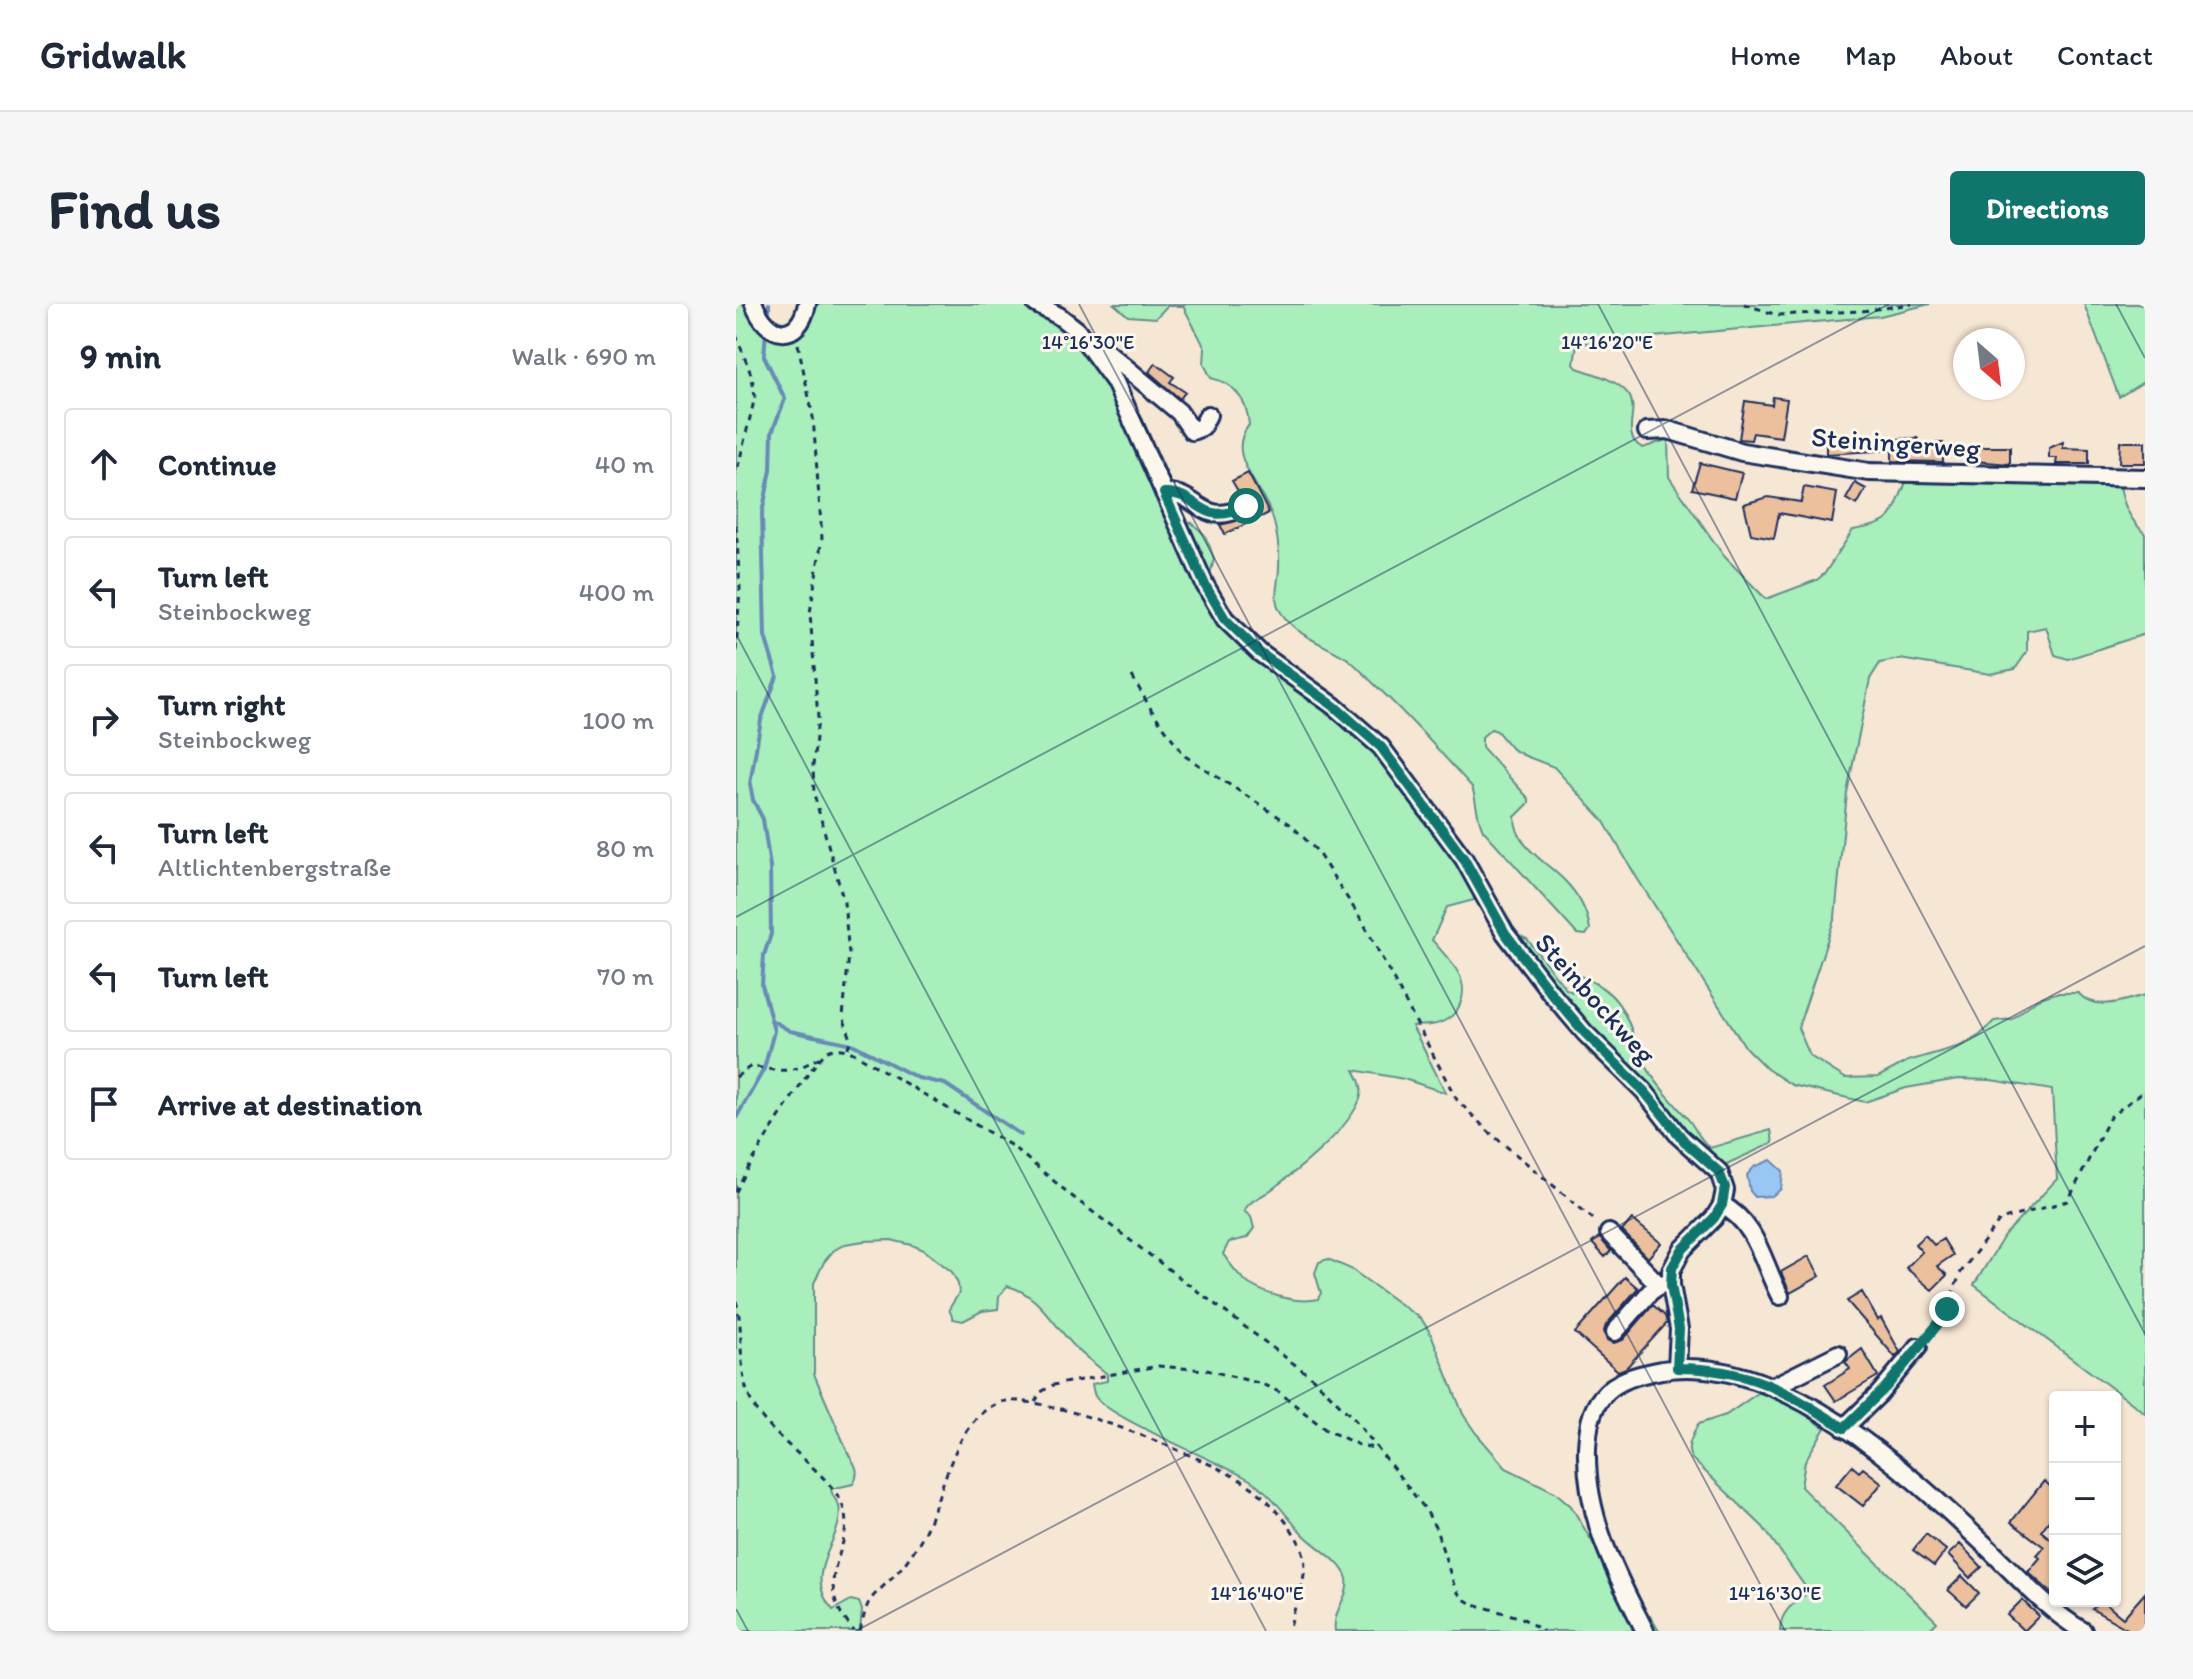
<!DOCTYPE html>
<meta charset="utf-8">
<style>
body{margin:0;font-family:Itim,sans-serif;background:#f6f6f7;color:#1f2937}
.controls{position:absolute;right:24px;bottom:24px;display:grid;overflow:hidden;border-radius:8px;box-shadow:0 2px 6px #0004}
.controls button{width:72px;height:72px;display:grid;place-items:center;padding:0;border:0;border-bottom:2px solid #e0e1e3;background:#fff;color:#1f2937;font:40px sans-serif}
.compass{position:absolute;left:1217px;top:24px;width:72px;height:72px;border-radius:50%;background:#fff;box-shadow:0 2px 6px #0004;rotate:152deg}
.stop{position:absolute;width:24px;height:24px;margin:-18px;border:6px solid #0f766e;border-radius:50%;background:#fff}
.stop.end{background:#0f766e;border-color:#fff;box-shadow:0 2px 8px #0008}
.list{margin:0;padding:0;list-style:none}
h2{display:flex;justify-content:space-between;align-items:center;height:104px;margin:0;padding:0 32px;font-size:34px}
h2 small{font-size:26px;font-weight:400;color:#747a83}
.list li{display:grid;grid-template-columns:52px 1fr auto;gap:24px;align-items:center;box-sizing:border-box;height:112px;margin:0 16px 16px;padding:0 16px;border:2px solid #e0e1e3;border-radius:8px}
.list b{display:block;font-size:30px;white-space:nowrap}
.list p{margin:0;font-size:26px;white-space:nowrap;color:#747a83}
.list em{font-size:26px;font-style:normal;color:#747a83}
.icon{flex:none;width:44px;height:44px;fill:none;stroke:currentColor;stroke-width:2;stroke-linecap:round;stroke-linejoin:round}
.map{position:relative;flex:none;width:1409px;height:1327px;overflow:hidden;border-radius:8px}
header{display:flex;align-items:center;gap:48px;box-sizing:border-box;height:112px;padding:0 40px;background:#fff;border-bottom:2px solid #e0e1e3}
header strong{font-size:38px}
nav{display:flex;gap:44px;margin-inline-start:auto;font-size:28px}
.intro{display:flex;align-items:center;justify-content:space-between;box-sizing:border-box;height:192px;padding:0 48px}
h1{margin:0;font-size:56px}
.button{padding:20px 36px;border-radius:8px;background:#0f766e;color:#fff;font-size:28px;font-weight:700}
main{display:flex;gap:48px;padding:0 48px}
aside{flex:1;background:#fff;border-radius:8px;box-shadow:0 2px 6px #0004}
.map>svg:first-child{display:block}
.green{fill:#a8efbb;stroke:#628f8c;stroke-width:2}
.water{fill:#99c7f4;stroke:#678ab8;stroke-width:2}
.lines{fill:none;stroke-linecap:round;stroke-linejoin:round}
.stream{stroke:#678ab8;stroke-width:4}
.building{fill:#ecc09c;stroke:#1b2f5e;stroke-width:2}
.minor-casing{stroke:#1b2f5e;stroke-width:22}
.path{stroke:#1b2f5e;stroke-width:3;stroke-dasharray:6 6;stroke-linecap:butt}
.minor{stroke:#fbf7ec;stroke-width:16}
.route{stroke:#0f766e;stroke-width:10}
.ticks{fill:none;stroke:#1b2f5e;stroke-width:2;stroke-opacity:0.45}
.labels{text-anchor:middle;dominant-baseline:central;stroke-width:6;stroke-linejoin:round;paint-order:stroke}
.street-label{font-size:28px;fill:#1b2f5e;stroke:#fbf7ec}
.ticks-label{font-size:20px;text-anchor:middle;fill:#1b2f5e;stroke:#fbf7ec;stroke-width:6;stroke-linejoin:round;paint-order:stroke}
</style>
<header>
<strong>Gridwalk</strong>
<nav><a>Home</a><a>Map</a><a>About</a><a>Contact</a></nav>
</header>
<div class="intro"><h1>Find us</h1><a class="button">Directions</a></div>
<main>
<aside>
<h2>9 min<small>Walk · 690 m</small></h2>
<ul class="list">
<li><svg class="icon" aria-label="ahead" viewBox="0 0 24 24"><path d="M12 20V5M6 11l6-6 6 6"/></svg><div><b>Continue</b></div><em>40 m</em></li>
<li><svg class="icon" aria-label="left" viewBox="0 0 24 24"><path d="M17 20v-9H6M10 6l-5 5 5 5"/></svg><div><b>Turn left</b><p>Steinbockweg</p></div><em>400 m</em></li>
<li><svg class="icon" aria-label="right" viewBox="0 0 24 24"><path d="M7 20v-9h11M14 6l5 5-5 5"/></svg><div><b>Turn right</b><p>Steinbockweg</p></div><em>100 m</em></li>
<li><svg class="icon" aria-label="left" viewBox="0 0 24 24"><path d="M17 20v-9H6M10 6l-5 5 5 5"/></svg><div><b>Turn left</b><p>Altlichtenbergstraße</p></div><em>80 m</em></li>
<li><svg class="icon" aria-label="left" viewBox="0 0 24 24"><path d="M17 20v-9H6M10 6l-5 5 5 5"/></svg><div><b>Turn left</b></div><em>70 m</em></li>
<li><svg class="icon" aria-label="arrive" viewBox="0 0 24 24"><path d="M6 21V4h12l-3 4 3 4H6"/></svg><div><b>Arrive at destination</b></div></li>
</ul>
</aside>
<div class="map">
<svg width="1409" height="1327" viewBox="0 0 1409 1327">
<rect width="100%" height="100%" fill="#f6e6d4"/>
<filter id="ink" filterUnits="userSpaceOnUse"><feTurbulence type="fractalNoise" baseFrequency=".0125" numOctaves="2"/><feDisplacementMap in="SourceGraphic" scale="16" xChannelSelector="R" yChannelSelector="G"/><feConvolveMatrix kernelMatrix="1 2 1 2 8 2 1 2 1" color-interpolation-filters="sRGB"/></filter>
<g filter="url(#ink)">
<path class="green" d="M 0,0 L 22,0 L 33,20 L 53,21 L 68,0 L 324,0 L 315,13 C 376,65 402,143 434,215 L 456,219 L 468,230 L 474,243 L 478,255 L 475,267 L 461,281 L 578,395 L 652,459 L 737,580 L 738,596 L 711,603 L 696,636 C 704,645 713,655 720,665 C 736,689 723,717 695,721 C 689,722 682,721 676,722 L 710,789 L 668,775 L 618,766 C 623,775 628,785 624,795 C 612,827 560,868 532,888 C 523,894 514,896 508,907 L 515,913 L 518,924 L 511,934 L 493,938 L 487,950 C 494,960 503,973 513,980 C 531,991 562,1000 582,995 L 585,989 L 579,969 L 583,958 L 592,955 L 615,965 L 686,1016 L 695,1030 L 727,1110 L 739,1128 L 770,1164 L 819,1188 L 835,1202 L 870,1261 L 909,1311 L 914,1312 L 923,1327 L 599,1327 C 596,1306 614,1293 611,1275 C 607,1258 581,1244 569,1232 C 550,1213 537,1190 514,1176 C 485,1158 372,1114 359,1092 C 357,1088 357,1084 356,1080 L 371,1077 L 371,1070 C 361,1061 350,1054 341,1045 C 319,1024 303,989 271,982 L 263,993 L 262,1005 L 246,1007 L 227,1017 L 217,1015 L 213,1005 L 223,989 L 222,980 L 216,968 L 188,946 L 176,941 L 155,936 L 128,937 L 109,940 L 97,947 L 88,958 L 78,979 L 78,1070 L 113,1151 C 120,1161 124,1169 117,1180 L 95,1185 C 96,1193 101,1196 103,1202 C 110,1235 63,1267 97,1306 L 115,1296 L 123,1298 L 126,1306 L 124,1327 L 0,1327 Z
M 378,0 L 1194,0 L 1144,12 L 841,40 L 838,60 L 841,64 C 858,70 881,75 893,91 C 904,108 883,132 907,144 L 932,135 L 933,173 L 988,252 L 1030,295 L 1081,276 L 1089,269 L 1117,226 C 1160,219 1154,214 1171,176 L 1384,181 C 1387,202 1394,215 1409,230 L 1409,330 L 1332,355 L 1319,351 L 1310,323 L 1291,327 L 1291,348 L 1279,365 L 1254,370 L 1164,355 L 1144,359 L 1134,375 L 1111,489 L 1099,613 L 1062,724 L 1074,752 L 1109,774 L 1142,773 L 1172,757 L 1224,742 L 1244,731 L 1258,717 L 1276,715 L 1301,695 L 1320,689 L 1342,689 C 1360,708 1387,697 1409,691 L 1409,1109 L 1238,981 L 1268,932 L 1321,875 L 1316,786 L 1255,776 L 1222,775 L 1170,784 L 1129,798 L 1056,781 L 1031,765 L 1010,744 L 901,574 L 867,516 L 818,463 L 787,451 L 776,445 L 761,427 L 755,425 L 746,433 L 746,443 L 793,495 L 793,499 L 779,513 C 779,542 809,557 828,576 C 842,590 851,606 854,625 L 850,631 L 841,630 L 747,526 C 740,511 741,498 736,483 C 704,448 673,412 638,380 C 630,372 621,362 612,355 C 589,340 563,334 546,310 C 535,295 543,280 543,263 C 544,249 541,228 537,215 C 529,184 487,152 513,121 C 511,96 500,80 475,74 L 468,60 L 469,44 L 447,2 L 431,2 L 420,14 L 392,12 Z
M 1348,0 L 1409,0 L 1409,77 L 1383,93 Z
M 784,632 L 791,635 L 830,685 L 836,688 L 844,672 C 896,693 889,722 912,765 C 923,785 941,801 955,819 C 961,828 965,836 974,844 L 1035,826 L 1037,839 L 986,862 L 882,769 L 854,750 L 779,653 L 778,635 Z
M 1025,1087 L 1055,1101 L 1089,1124 L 1069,1157 L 1065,1183 L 1201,1318 L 1192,1327 L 1044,1327 C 1044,1307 1058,1299 1073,1288 L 1027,1223 L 955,1154 C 949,1142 957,1132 962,1120 L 990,1111 Z"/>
<path class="water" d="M 1035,856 L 1047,867 L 1045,885 L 1036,892 L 1019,893 L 1014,887 L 1011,871 L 1018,863 Z"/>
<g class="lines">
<path class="stream" d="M 33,14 L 33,0
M 37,717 L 54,727 L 116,740 L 182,774 L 209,780 L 285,831
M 0,814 L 28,765 L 38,727 L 26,681 L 28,651 L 35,630 L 34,563 L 27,515 L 17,496 L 14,480 L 25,416 L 41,372 L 29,332 L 26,209 L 35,166 L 36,128 L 49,95 L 28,52 L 30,27"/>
</g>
<path class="building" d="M 419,59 L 438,73 L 434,78 L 449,88 L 444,95 L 413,68 Z
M 1037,93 L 1051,95 L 1045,133 L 1017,129 L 1015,136 L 1003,135 L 1009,97 L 1036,101 Z
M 1090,131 L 1115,131 L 1115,137 L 1182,134 L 1182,139 L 1207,139 L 1207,158 L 1156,157 L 1156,146 L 1090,150 Z
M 1327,138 L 1327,144 L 1353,145 L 1353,160 L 1320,160 L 1321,154 L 1313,154 L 1313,144 Z
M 1384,138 L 1409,138 L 1409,159 L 1383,159 Z
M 1250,143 L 1274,143 L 1274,160 L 1238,157 L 1238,144 Z
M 964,159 L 1006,169 L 999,194 L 956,185 Z
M 512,169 L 533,209 L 489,230 L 484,221 L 514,212 L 521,204 L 517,194 L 505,192 L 496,177 Z
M 1119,179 L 1130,185 L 1121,201 L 1110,195 Z
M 1068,183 L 1101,189 L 1096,219 L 1043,209 L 1038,234 L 1015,230 L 1008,200 L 1032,193 L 1065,198 Z
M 896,915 L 925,939 L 912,954 L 886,927 Z
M 1189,931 L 1198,941 L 1207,935 L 1217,951 L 1201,962 L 1211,971 L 1196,986 L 1170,964 L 1186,948 L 1179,940 Z
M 863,933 L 875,947 L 869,953 L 856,939 Z
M 1073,952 L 1084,972 L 1054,989 L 1045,968 Z
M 889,973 L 902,984 L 870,1021 L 868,1027 L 871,1036 L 878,1039 L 887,1036 L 917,1001 L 929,1012 L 931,1019 L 890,1064 L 882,1067 L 839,1029 Z
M 1126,988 L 1142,1016 L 1145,1014 L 1164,1048 L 1159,1053 L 1111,997 Z
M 1126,1045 L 1142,1072 L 1100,1097 L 1089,1081 L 1114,1065 L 1109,1058 Z
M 1116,1162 L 1123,1168 L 1127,1164 L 1146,1179 L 1127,1202 L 1100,1181 Z
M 1308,1177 L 1319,1186 L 1319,1209 L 1305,1227 L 1315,1235 L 1319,1229 L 1319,1292 L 1292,1268 L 1304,1254 L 1301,1251 L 1308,1243 L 1275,1218 Z
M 1190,1230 L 1210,1246 L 1198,1262 L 1177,1246 Z
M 1224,1240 L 1246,1263 L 1234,1274 L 1212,1251 Z
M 1226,1272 L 1243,1289 L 1230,1302 L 1212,1286 Z
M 1409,1289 L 1409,1327 L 1395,1327 L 1356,1305 L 1366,1297 L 1387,1314 Z
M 1286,1296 L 1303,1312 L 1288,1327 L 1271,1311 Z"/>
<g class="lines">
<defs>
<path id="minor" d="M 18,0 C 31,35 63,40 71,0
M 300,0 L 323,12 L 341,26 L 379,78 L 469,281 L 489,315 L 524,349 L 598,402 L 645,443 L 728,555 L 769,629 L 815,689 L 849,729 L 908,787 L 943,832 L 983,868 L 989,886 L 986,901 L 978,914 L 946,946 L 935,967 L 935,981 L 943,1025 L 941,1064
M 359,38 L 443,108 L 456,127 L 466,123 L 472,111
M 911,127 L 932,126 L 1006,148 L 1133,168 L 1409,174
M 428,189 C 464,187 464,226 510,202
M 986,901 C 1021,919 1027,960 1044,992
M 873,929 L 921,979 L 935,981
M 879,1028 L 914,988 L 924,981
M 1038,1082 L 1102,1050
M 1108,1124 L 1143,1090 L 1182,1043
M 909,1327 C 879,1268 849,1212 851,1144 C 852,1126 854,1107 866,1093 C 880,1075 905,1070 926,1066 C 1043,1047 1172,1168 1251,1243 C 1282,1273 1310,1305 1347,1327"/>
</defs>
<use href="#minor" class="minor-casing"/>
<path class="path" d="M 1008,0 L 1041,11 L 1126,7 L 1176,0
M 0,31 L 16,73 L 19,93 L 0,171
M 62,40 L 77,113 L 86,234 L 74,309 L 82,414 L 77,462 L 78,490 L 108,598 L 113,650 L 107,713 L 115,735 L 111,746
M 0,221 L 4,284 L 0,347
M 396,372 L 416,407 L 449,452 L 554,520 L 580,546 L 627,618 L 721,796 L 753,828 L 861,918
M 0,773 L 15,762 C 46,768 56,770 84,753
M 0,888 C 8,868 77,755 92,747 C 101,742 113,746 121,751 L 276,842 L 337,893 L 578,1075 L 619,1116 L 690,1206 L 700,1225 L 719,1284 L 725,1293 L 734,1299 L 786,1314 L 807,1327
M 0,997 C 9,1029 0,1069 16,1099 C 36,1136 93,1168 106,1200 C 124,1245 69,1271 118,1327
M 1191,1033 L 1208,1011 L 1225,968 L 1264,916 L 1332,897 L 1374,813 L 1409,786
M 299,1098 L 305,1088 L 317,1081 L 422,1062 L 471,1066 L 526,1080 L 543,1088 L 590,1126 L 623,1141 L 643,1145
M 124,1327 C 127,1318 128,1307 133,1298 C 138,1290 147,1283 154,1276 C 164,1266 173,1255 180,1243 C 208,1202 212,1120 262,1099 C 298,1083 483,1158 517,1184 C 535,1198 557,1223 566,1245 C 576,1271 556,1300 554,1327"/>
<use href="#minor" class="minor"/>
</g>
</g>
<g class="lines" filter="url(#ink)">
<path class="route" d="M 510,202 C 464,226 464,187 428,189 L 469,281 L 489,315 L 524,349 L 598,402 L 645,443 L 728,555 L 769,629 L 815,689 L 849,729 L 908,787 L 949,838 L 983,868 L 989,883 L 986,901 L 978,914 L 946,946 L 936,964 L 935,981 L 943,1025 L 941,1064 C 1013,1064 1050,1087 1108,1124 L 1150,1083 L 1202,1020 L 1211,1005"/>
</g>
<path class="ticks" d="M 343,0 L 1049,1327M 862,0 L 1409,1030M 1380,0 L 1409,54M 0,330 L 530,1327M 0,613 L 1153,0M 0,1305 L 12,1327M 120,1327 L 1409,642"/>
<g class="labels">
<g class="street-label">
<text transform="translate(1160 138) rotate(4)">Steiningerweg</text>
<text transform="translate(860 694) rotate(48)">Steinbockweg</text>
</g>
</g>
<g class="ticks-label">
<text x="352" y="45">14°16'30"E</text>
<text x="871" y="45">14°16'20"E</text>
<text x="521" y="1296">14°16'40"E</text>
<text x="1039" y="1296">14°16'30"E</text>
</g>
</svg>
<div class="controls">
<button>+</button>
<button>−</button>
<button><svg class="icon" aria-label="layers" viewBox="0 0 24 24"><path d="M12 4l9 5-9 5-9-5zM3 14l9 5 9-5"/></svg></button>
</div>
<svg class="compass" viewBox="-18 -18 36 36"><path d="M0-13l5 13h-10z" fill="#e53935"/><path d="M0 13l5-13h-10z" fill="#747a83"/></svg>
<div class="stop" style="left:510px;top:202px"></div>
<div class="stop end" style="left:1211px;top:1005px"></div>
</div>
</main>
